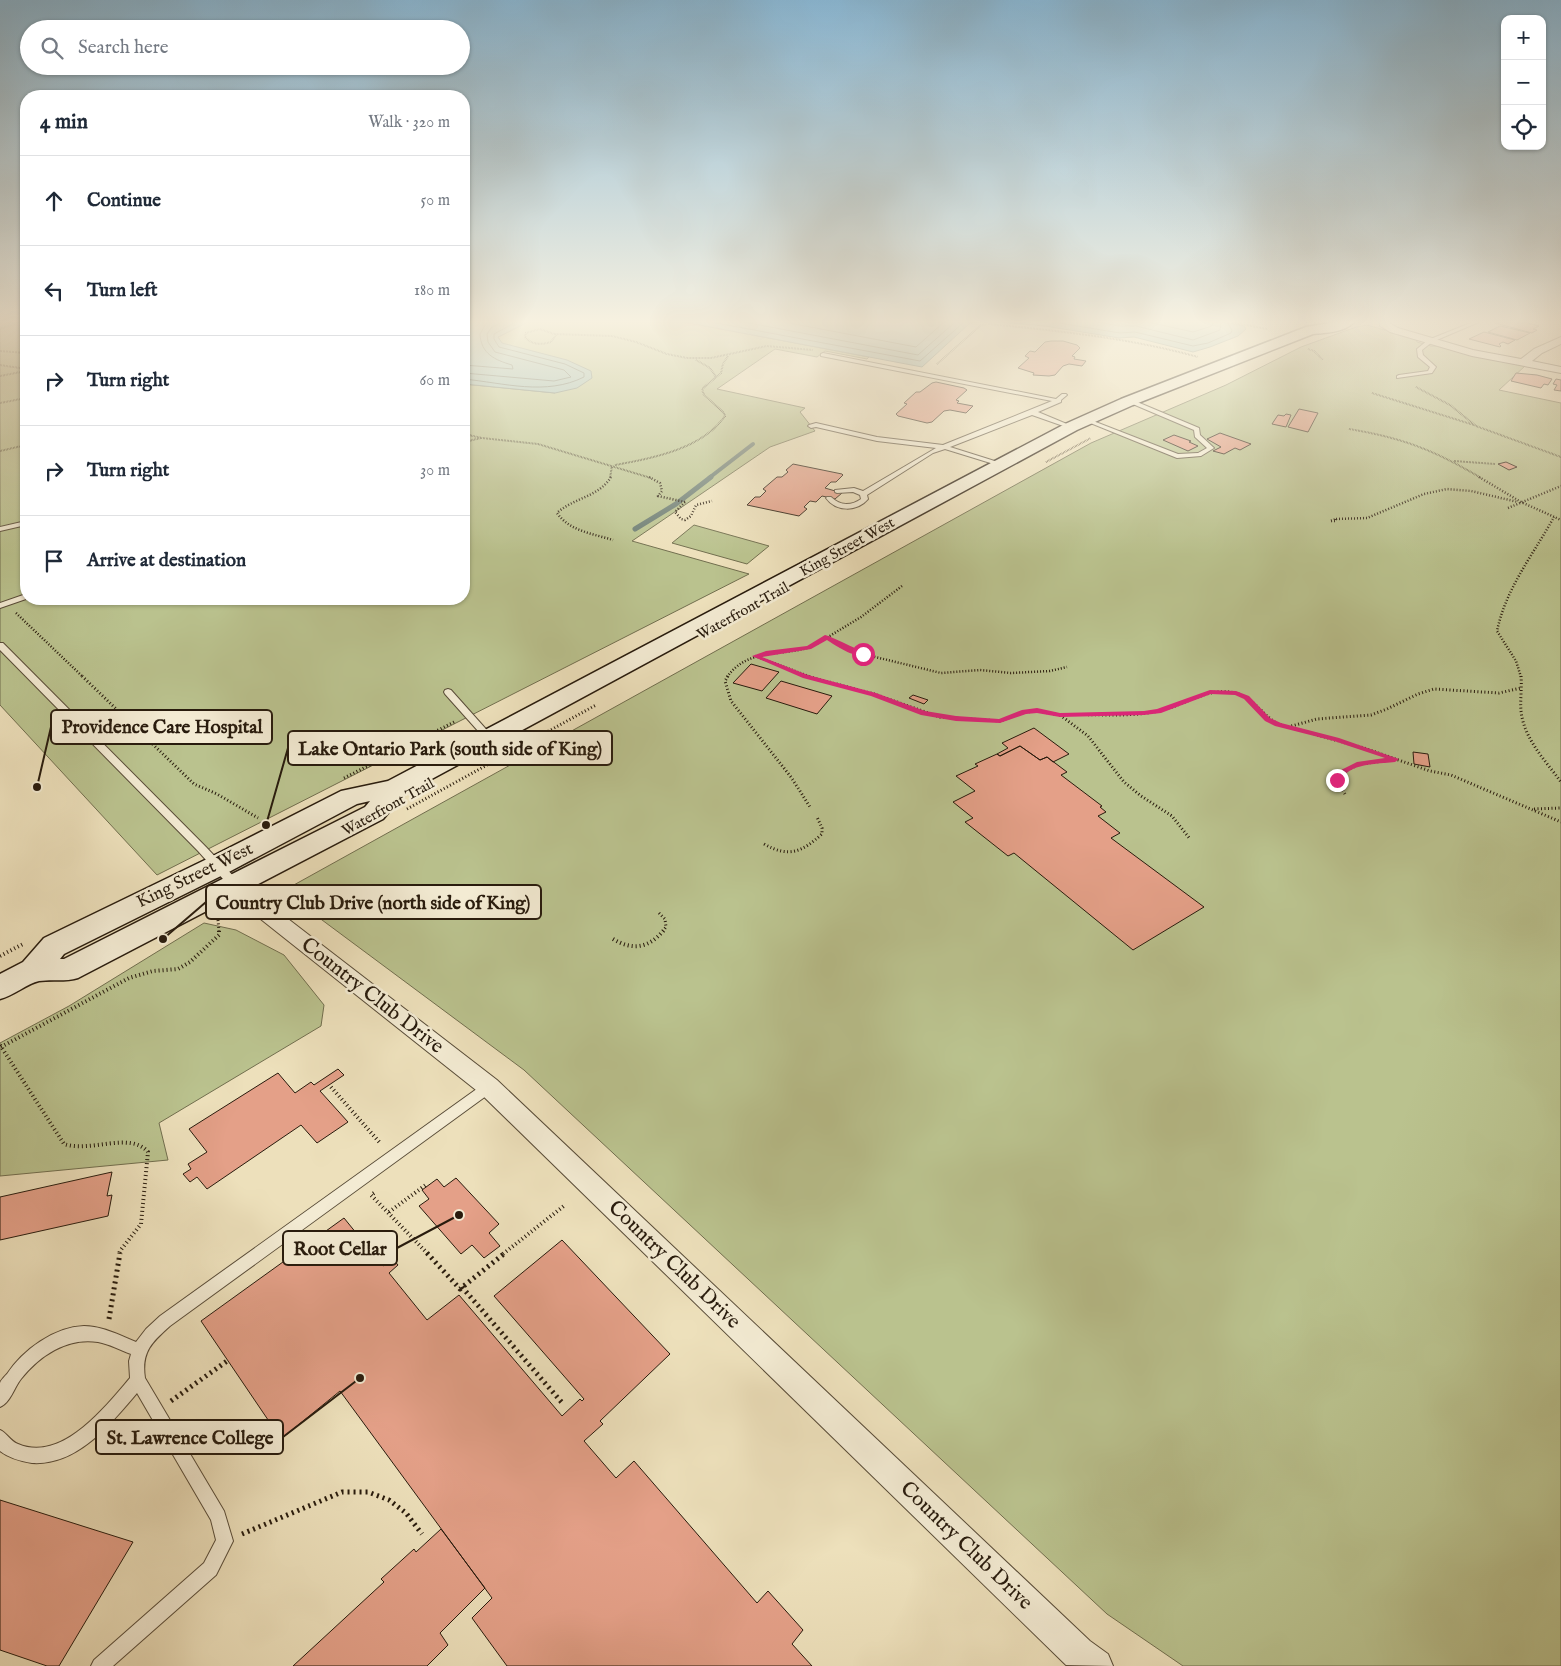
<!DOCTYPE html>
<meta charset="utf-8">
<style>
body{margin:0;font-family:"IM FELL English",serif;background:#f2f2f3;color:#1f2937}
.controls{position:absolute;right:15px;top:15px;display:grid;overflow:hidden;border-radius:10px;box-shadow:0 1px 4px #0004}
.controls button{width:45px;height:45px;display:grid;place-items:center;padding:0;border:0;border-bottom:1px solid #e0e1e3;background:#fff;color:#1f2937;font:25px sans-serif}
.stop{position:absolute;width:15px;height:15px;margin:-11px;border:4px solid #db2777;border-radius:50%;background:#fff}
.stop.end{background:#db2777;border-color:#fff;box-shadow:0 1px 5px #0008}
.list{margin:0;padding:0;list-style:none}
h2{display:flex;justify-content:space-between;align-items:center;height:65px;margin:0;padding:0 20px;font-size:21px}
h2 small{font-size:16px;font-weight:400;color:#747a83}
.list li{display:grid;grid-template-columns:32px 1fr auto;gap:15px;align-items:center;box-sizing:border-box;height:90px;padding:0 20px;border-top:1px solid #e0e1e3}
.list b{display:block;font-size:19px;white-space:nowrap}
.list em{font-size:16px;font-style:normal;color:#747a83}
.icon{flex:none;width:28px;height:28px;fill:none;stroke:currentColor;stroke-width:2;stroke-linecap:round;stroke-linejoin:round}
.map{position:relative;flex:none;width:1561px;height:1666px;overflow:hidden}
.search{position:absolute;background:#fff;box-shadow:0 1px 4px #0004;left:20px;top:20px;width:450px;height:55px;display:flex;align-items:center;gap:12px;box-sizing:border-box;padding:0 18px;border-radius:28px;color:#747a83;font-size:19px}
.panel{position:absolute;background:#fff;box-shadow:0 1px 4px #0004;left:20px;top:90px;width:450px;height:515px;border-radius:20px}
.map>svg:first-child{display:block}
.green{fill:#bac28e;stroke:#716e4e}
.water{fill:#9abcb6;stroke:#6c7c72}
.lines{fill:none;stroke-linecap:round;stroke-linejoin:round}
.shore{stroke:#616c62;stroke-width:1}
.stream-far1{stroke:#6c7c72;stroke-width:4}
.stream{stroke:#6c7c72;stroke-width:5}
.building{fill:#e4a088;stroke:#281b0d}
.service-casing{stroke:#594c38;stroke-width:2}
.minor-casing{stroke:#594c38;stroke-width:2}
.secondary-casing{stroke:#281b0d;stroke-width:3}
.path-far4{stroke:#281b0d;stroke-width:2;stroke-dasharray:0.5 1;stroke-linecap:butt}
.path-far3{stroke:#281b0d;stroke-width:2.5;stroke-dasharray:1 2;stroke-linecap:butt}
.path-far2{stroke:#281b0d;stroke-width:3;stroke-dasharray:1 2.5;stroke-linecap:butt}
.path-far1{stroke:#281b0d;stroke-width:4;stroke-dasharray:1 3;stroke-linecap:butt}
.path{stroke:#281b0d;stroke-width:5;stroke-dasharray:2 4;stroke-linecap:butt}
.service{fill:#f3ebd3;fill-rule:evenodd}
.minor{fill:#f3ebd3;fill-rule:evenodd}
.secondary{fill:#f3ebd3;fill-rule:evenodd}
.route{fill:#db2777}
.labels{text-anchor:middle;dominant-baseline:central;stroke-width:5;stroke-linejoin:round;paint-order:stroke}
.far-street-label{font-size:15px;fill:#281b0d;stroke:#f3ebd3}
.street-label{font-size:18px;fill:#281b0d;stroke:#f3ebd3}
.near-street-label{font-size:21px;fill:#281b0d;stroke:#f3ebd3}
.leader{fill:none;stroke:#281b0d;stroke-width:2}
.callout-dot{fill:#281b0d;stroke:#f3ebd3;stroke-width:2}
.callout{fill:#f3ebd3;stroke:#281b0d;stroke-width:2}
.callout-label{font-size:19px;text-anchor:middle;font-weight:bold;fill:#281b0d}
</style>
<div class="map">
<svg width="1561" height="1666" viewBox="0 0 1561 1666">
<rect width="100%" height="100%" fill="#ede0bb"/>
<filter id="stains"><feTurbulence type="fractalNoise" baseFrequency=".004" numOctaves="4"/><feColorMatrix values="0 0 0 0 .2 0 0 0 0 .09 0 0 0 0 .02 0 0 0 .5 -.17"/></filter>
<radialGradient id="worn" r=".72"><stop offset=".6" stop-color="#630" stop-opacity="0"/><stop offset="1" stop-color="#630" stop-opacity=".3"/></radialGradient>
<path class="green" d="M 0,322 L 26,322 L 26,599 L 464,599 L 464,384 L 555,393 L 502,344 L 498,337 L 528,322 L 684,322 L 869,357 L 867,359 L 825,351 L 817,357 L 775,349 L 717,389 L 805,408 L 800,412 L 815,431 L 770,447 L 632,541 L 749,574 L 157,875 L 0,705 Z
M 1367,325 L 1416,339 L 1417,342 L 1431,346 L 1438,346 L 1525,366 L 1499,390 L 1561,403 L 1561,1666 L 1183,1666 L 1107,1614 L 524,1070 L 283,891 L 1091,443 L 1226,385 L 1301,347 L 1356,327 Z
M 694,525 L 769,546 L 747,564 L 672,543 Z
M 204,923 L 236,930 L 284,955 L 324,1005 L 321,1026 L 159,1123 L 168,1160 L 0,1176 L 0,1043 L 69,1006 Z"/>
<path class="water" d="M 464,322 L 528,322 L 498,337 L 502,343 L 567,360 L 591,371 L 592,378 L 577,388 L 555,393 L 464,384 Z
M 684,322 L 987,322 L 970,323 L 922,367 Z
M 996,322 L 1220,322 L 1244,326 L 1246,329 L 1238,336 L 1210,347 L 1193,352 L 1134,337 L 1119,338 L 1045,326 Z"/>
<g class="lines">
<path class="shore" d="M 711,322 L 920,361 L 964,322
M 744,322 L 918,355 L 955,322
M 784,322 L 916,347 L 944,322
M 1053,322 L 1120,333 L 1135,332 L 1193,346 L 1208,343 L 1231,333 L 1232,330 L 1227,322
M 1097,322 L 1120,326 L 1136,326 L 1193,340 L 1220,330 L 1221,322
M 1148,322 L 1193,332 L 1212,326 L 1213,322
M 464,365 L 513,369 L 512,365 C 495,360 481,354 480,334 L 487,322
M 464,373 L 554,381 L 571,377 L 564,370 L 495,352 L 488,342 L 487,334 L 491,328 L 502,322
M 464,379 C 504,383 546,396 584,377 L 584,373 L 565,364 L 499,347 L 494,339 L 494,334 L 516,322"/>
<path class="stream-far1" d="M 709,478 L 753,444"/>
<path class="stream" d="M 635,529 L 676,504 L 711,477"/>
</g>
<path class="building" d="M 1497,322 L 1524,322 L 1539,326 L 1533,329 L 1537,330 L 1532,333 L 1495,323 Z
M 1500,326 L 1513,329 L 1530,333 L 1517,340 L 1488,332 Z
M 1484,332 L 1515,340 L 1508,344 L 1503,342 L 1499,344 L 1501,346 L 1500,347 L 1469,339 Z
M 1051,341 L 1063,341 L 1077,345 L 1080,348 L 1072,356 L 1075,357 L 1074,359 L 1086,361 L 1082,366 L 1069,364 L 1063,366 L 1055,375 L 1049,376 L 1033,375 L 1034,373 L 1018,368 L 1029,358 L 1025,356 L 1030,351 L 1035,352 L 1045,342 Z
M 1516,373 L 1537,375 L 1552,379 L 1548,385 L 1544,384 L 1541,388 L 1511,381 Z
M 1556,379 L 1561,380 L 1561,391 L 1554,390 L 1557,385 L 1553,384 Z
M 936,382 L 964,388 L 967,390 L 956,400 L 959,401 L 957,403 L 973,406 L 966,413 L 950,410 L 944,411 L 932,422 L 927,423 L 898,416 L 896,414 L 907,404 L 904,403 L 916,392 L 920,392 L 932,383 Z
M 1299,409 L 1318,413 L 1308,432 L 1288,427 Z
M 1286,414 L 1291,415 L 1286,427 L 1272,424 L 1278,415 L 1284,416 Z
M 1220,433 L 1251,444 L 1240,450 L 1235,448 L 1224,454 L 1213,451 L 1221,447 L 1207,439 Z
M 1174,435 L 1191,441 L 1189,442 L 1198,446 L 1188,451 L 1163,440 Z
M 1506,462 L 1517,467 L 1509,470 L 1498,464 Z
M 793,464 L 842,474 L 843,475 L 836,482 L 831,482 L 825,488 L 842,493 L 835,499 L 822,496 L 816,502 L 810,501 L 804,507 L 807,509 L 799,516 L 747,505 L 755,497 L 760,497 L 766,491 L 763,489 L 777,477 L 782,477 L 788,472 L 786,470 Z
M 751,664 L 779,672 L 762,691 L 733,683 Z
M 781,681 L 832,696 L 817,714 L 766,698 Z
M 913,695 L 928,700 L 924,704 L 909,698 Z
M 1034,728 L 1069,754 L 1053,762 L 1047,757 L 1040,760 L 1020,746 L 1000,756 L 997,754 L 1008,748 L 1002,743 Z
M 1020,746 L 1040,760 L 1047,757 L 1067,772 L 1061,775 L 1102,806 L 1100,807 L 1106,812 L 1098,816 L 1120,833 L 1111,838 L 1204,907 L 1133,950 L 1014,853 L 1008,856 L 965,822 L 973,818 L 953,802 L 975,791 L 956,776 L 978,766 L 975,764 L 997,754 L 1000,756 Z
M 1413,752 L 1428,754 L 1430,767 L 1414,764 Z
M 338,1069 L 344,1075 L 320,1091 L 348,1122 L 317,1143 L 301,1125 L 207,1189 L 197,1177 L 190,1182 L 183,1174 L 191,1169 L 188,1164 L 207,1152 L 189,1129 L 278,1073 L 295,1093 L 311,1082 L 314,1085 Z
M 112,1172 L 107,1196 L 112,1195 L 108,1216 L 0,1240 L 0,1197 Z
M 456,1178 L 499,1224 L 489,1233 L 500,1246 L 484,1258 L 472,1245 L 461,1254 L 419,1206 L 429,1199 L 422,1190 L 437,1179 L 444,1187 Z
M 344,1218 L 383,1266 L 393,1259 L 398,1265 L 389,1273 L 427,1320 L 459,1295 L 562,1416 L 580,1399 L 582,1401 L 584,1399 L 494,1296 L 562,1240 L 670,1354 L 600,1421 L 603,1424 L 584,1441 L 616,1478 L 634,1461 L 757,1603 L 768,1591 L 803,1630 L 792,1644 L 812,1666 L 507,1666 L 472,1618 L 492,1598 L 340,1391 L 281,1439 L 201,1321 Z
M 0,1500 L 133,1542 L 59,1666 L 47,1666 L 0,1650 Z
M 441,1529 L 485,1588 L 440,1633 L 448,1645 L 427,1666 L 293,1666 L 384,1582 L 381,1579 L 414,1549 L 416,1552 Z"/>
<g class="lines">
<defs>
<path id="service" d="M 1473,322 L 1479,322 L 1432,342 L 1422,350 L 1423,355 L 1436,367 L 1432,373 L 1397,378 L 1397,376 L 1399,375 L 1428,371 L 1430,367 L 1418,357 L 1417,349 L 1428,340 Z
M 823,353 L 1056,399 L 1062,394 L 1066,394 L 1067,395 L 1061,400 L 1061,402 L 1038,412 L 1074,427 L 1069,428 L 1032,415 L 950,447 L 1001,463 L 1001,465 L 997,465 L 945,449 L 933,453 L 867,495 L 868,499 C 857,512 836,512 826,498 L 827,497 L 831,497 C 840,506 851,506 861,499 L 860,495 L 853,492 L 837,493 L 835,492 L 835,490 L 854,488 L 863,491 L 936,448 L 877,441 L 816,427 L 811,428 L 808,426 L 809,425 L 816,423 L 877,437 L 943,445 L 1052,401 L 821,356 L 821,354 Z
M 1130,399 L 1199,428 L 1200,435 L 1214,448 L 1201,456 L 1177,458 L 1083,420 L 1088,419 L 1178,454 L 1198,453 L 1207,448 L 1195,437 L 1194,430 L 1128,402 L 1128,400 Z
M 26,521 L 26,525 L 0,531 L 0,527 Z
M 26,594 L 26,599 L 0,608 L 0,603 Z
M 0,643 L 3,643 L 206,847 L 239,882 L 240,885 L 239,888 L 231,888 L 198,851 L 0,650 Z
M 448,689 L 451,690 L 493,737 L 495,739 L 493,741 L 487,741 L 445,694 L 444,692 L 445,690 Z
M 489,1082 L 493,1083 L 495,1087 L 493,1091 L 170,1326 C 152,1342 141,1352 145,1378 L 224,1511 L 233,1541 L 216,1575 L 113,1666 L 91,1666 L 94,1660 L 204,1563 L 216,1540 L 211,1520 L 137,1393 C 111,1424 77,1466 32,1463 C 20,1461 9,1458 0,1451 L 0,1430 C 7,1433 10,1441 18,1444 C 62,1463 105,1407 130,1378 L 129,1361 L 131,1354 C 120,1350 109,1344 98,1342 C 67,1337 39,1356 21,1379 C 14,1388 10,1403 0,1407 C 0,1400 0,1390 0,1383 C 1,1380 5,1376 7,1374 C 23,1350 54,1327 84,1326 C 102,1326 119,1335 136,1342 L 146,1329 L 160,1316 L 485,1083 Z"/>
<path id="minor" d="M 1380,322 L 1388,322 L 1398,328 L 1473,350 L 1521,359 L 1534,349 L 1561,337 L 1561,344 L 1542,353 L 1532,361 L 1561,367 L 1561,373 L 1472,356 L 1390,332 L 1380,326 Z
M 235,878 L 242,880 L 257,895 L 497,1080 L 1090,1641 L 1108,1654 L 1113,1666 L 1066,1665 L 481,1094 L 243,905 L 225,885 L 228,880 Z"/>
<path id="secondary" d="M 1335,322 L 1354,322 C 1345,332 1326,333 1313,334 L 1133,405 L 1077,430 L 404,794 L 383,819 L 78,978 C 65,982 53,979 39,981 C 28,983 13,996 0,999 L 0,974 L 23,962 L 44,938 L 207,859 L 341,791 L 388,781 L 1065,424 L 1121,399 L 1306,327 ZM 370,801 L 365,807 L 64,959 L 60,959 L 64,954 L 227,873 L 357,804 Z"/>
</defs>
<use href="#service" class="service-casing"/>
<use href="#minor" class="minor-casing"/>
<use href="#secondary" class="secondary-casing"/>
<path class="path-far4" d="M 1231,322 L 1267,329
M 0,329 L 19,322
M 556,335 L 551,342 C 541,345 532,345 525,337 L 526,333 L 540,329 L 554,334 L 612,336 L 636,342 L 667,354 L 687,358 L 711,358 L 767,346 L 813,350
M 1308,349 L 1314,351 L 1323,360
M 0,351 L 26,353
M 696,360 L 710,368 L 716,377
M 937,364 L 981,325 L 989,324 C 1059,331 1130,338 1198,357
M 0,365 L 26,369
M 0,376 L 26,371
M 1416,387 L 1450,405 L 1476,426 L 1561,457
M 1372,393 L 1474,425
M 0,403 L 26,398
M 1349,429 C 1403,438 1434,450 1481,478
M 464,434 L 482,438 L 538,444 L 651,478
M 464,442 L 481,438
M 0,451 L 26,445
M 1454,461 L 1495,464
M 1046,462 L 1091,438
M 615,465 C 653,458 702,449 725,416 L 724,413 L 704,395 L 702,389 L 721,373 L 723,364 L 728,356
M 610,478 L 612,466"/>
<path class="path-far3" d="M 611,477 C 599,497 573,498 557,513 C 569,531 594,534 613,540
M 649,477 L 660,483 L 662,491 L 658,496 L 685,502
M 1479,477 L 1521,502 L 1561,520
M 685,502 L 675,512 L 681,519 L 685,520 L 691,516 L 696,505 L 712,501
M 1508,508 L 1561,486
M 1336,519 L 1336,521 L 1330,521 Z
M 1336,519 L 1367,518 L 1424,494 L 1447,489 L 1471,491 L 1518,502
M 902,586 L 861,617 L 828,637 L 840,646 L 863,654 L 941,673 L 980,670 L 1011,673 L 1050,671 L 1067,667
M 16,613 L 83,677
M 755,656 L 811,677
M 727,677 C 747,649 778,656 807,648 C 814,646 821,641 828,637
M 1521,677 L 1516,661 L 1497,631 C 1506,588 1533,555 1554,517"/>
<path class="path-far2" d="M 82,676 L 194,784 L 217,794 L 258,818
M 728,676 L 725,681 L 731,701 L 791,777 L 810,807
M 806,676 L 874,694 L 940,717 L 1000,721 L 1025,712 L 1037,711 L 1060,715 L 1088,736 L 1124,782 L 1141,796 L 1172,816 L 1190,839
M 1521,676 C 1522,688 1520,700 1521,711 C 1524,739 1545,760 1561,782
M 1060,715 C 1094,713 1133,719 1166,709 C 1190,702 1210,687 1235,693 C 1253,697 1263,716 1278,724 L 1364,748 L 1430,771 L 1451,775 L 1561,822
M 1288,727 L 1317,719 L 1371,715 L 1387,709 L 1418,694 L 1434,689 L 1499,693 L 1521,688
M 344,778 L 456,721
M 1345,794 L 1337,780 L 1340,773 L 1360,764 L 1392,760
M 407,809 L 596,705
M 1534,809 L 1561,808
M 764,844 C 789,858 802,852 822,834 L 822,828 L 817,817
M 659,913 L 665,919 L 666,927 L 663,931
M 218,920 L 219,931"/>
<path class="path-far1" d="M 613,939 C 633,951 649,948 664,930
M 0,956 L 23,944
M 0,1045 L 64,1144 C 91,1153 130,1131 148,1152 L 141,1224 L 120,1251 L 119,1254
M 1,1047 L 129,978 L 153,971 L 178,969 L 190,962 L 219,935 L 219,930
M 331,1087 L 381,1144
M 374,1193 L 371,1195 L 428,1254
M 389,1212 L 427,1184
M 503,1254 L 565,1205"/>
<path class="path" d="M 427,1253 L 460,1289 L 505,1253
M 462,1287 L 564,1405
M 109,1319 L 120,1253
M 171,1401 L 227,1361
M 242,1534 L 342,1492 L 368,1492 L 389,1500 L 406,1513 L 422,1534"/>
<use href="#service" class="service"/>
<use href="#minor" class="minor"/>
<use href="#secondary" class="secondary"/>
</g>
<linearGradient id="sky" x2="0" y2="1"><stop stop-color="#89b7d4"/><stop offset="0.58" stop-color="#f7f1e0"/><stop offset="1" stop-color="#f7f1e0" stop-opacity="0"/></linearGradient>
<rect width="1561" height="555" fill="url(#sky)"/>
<path class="route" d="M 825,635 C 828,635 863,652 867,654 C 857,660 836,646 827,640 L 811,649 L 762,657 L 808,675 L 876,693 L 925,711 L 956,716 L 999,719 L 1022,710 L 1037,708 L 1060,713 L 1144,711 L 1157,709 L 1210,690 L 1236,691 L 1249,696 L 1270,718 L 1281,723 L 1339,738 L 1399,759 L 1395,762 C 1377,764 1349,763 1340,781 L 1334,781 L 1333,780 L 1337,772 L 1357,762 L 1385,758 L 1334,741 L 1275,726 L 1265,721 L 1244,699 L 1235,695 L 1211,694 L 1161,713 L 1144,715 L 1060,717 L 1037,713 L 1026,714 L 1000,723 L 956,721 L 921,715 L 871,696 L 803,678 L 752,656 L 766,651 L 807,646 Z"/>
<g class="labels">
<g class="far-street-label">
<text transform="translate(847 547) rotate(-29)">King Street West</text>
<text transform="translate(743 611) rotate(-29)">Waterfront Trail</text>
<text transform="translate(388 807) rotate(-29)">Waterfront Trail</text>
</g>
<g class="street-label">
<text transform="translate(195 876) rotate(-26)">King Street West</text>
</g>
<g class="near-street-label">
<text transform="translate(372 996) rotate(38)">Country Club Drive</text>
<text transform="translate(674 1265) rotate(44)">Country Club Drive</text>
<text transform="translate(966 1546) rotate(44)">Country Club Drive</text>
</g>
</g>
<path class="leader" d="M37 787L51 727M266 825L288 748M163 939L206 902M459 1215L397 1248M360 1378L283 1437"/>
<g class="callout-dot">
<circle cx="37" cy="787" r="5"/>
<circle cx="266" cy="825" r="5"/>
<circle cx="163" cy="939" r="5"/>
<circle cx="459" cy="1215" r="5"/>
<circle cx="360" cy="1378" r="5"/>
</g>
<g class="callout">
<rect x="51" y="710" width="221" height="34" rx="5"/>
<rect x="288" y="731" width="324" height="34" rx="5"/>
<rect x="206" y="885" width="335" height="34" rx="5"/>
<rect x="283" y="1231" width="114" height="34" rx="5"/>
<rect x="96" y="1420" width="187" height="34" rx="5"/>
</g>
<g class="callout-label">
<text x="162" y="733">Providence Care Hospital</text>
<text x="450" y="755">Lake Ontario Park (south side of King)</text>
<text x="373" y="909">Country Club Drive (north side of King)</text>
<text x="340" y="1255">Root Cellar</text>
<text x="190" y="1444">St. Lawrence College</text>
</g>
<rect width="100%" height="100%" filter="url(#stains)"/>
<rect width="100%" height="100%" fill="url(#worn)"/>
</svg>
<div class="controls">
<button>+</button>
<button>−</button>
<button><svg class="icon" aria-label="locate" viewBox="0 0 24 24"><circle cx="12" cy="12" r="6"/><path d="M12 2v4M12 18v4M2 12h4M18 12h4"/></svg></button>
</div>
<div class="stop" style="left:863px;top:654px"></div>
<div class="stop end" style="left:1337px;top:780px"></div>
<div class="search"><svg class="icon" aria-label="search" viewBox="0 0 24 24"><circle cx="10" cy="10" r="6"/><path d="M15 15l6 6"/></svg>Search here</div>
<section class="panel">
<h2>4 min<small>Walk · 320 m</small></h2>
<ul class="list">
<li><svg class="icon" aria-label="ahead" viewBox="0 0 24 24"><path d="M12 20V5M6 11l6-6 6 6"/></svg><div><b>Continue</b></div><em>50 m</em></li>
<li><svg class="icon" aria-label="left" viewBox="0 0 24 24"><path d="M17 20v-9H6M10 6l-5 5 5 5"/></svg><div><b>Turn left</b></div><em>180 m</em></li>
<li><svg class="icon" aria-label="right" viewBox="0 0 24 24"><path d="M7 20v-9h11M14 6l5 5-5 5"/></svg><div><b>Turn right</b></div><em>60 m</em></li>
<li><svg class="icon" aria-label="right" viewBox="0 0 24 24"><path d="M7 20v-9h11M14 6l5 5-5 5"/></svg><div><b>Turn right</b></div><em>30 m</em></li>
<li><svg class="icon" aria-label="arrive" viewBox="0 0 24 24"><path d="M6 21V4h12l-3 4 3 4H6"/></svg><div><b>Arrive at destination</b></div></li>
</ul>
</section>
</div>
